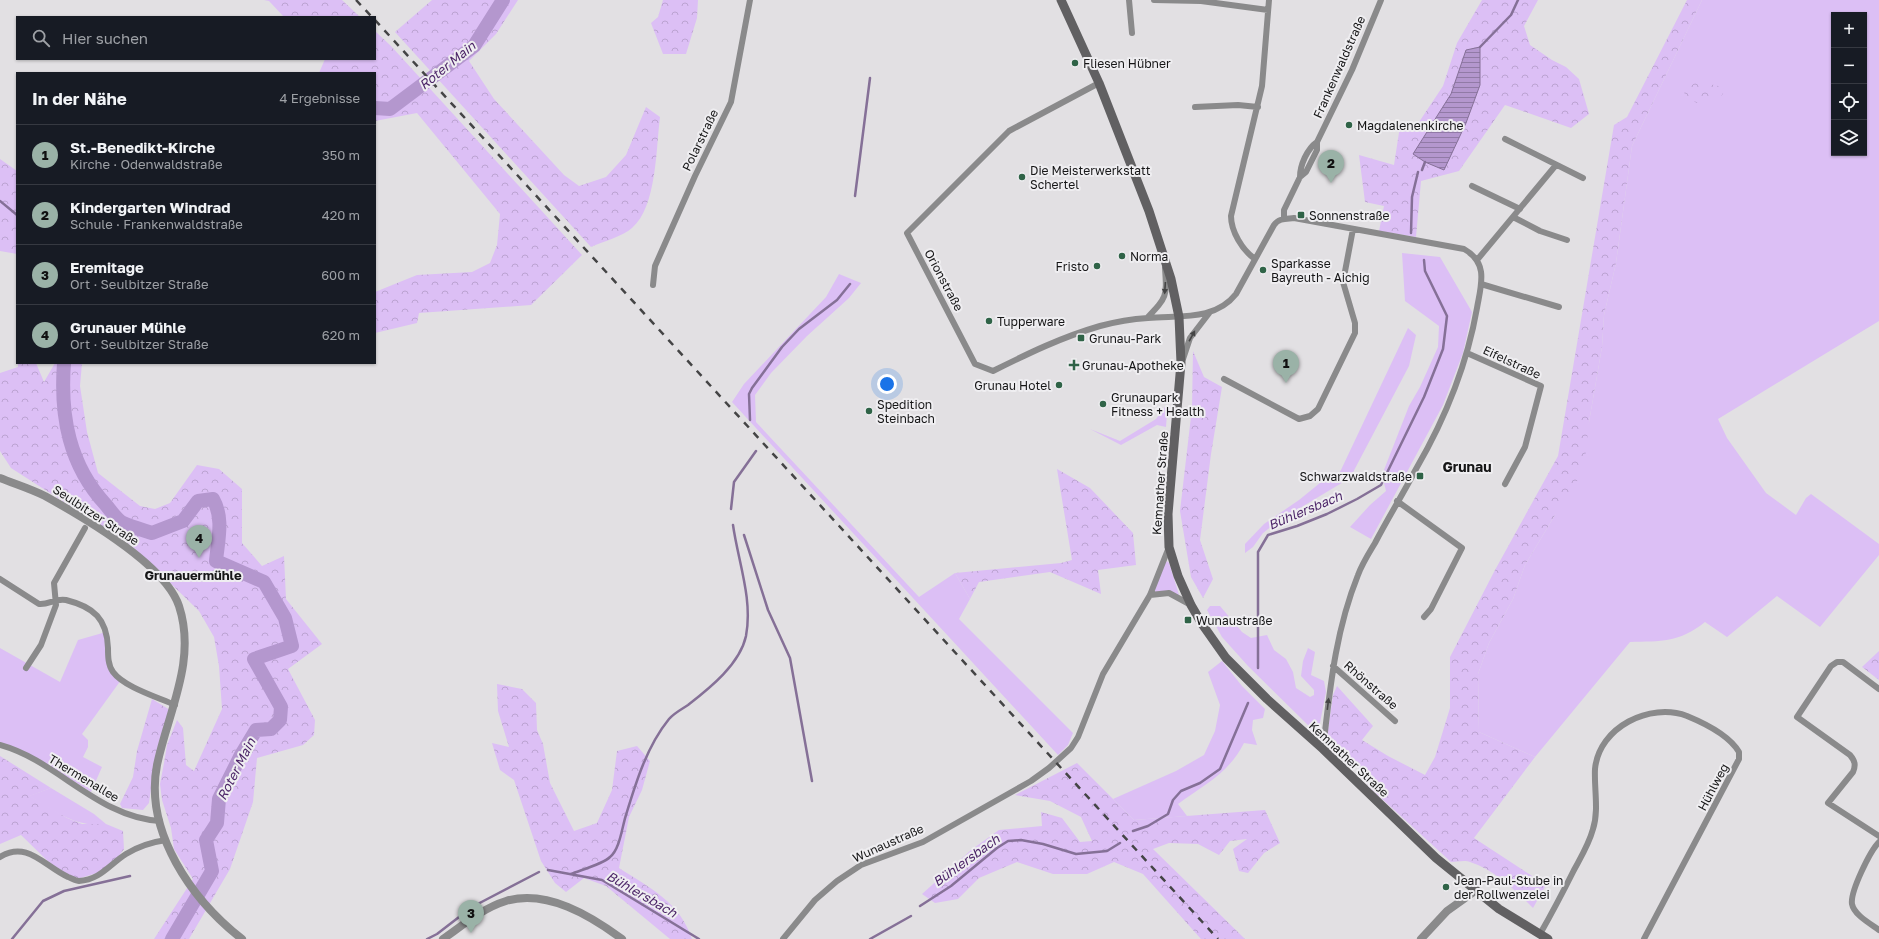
<!DOCTYPE html>
<html lang="de">
<meta charset="utf-8">
<style>
body{margin:0;font-family:"Golos Text",sans-serif;background:#20242c;color:#f1f3f6}
.controls{position:absolute;right:12px;top:12px;display:grid;overflow:hidden;border-radius:0px;box-shadow:0 1px 3px #0004}
.controls button{width:36px;height:36px;display:grid;place-items:center;padding:0;border:0;border-bottom:1px solid #363941;background:#171b24;color:#f1f3f6;font:20px sans-serif}
.you{position:absolute;left:887px;top:384px;width:14px;height:14px;margin:-10px;border:3px solid #fff;border-radius:50%;background:#1a73e8;box-shadow:0 0 0 6px #1a73e833}
.badge{display:grid;place-items:center;width:26px;height:26px;border-radius:50%;background:#9ab2a7;color:#111;font-size:13px;font-weight:700}
.pin{position:absolute;translate:-50% -33px;filter:drop-shadow(0 1px 2px #0008)}
.pin::after{content:'';position:absolute;top:21px;width:14px;height:12px;background:inherit;clip-path:polygon(0 0,100% 0,50% 100%)}
.list{margin:0;padding:0;list-style:none}
h2{display:flex;justify-content:space-between;align-items:center;height:52px;margin:0;padding:0 16px;font-size:17px}
h2 small{font-size:13px;font-weight:400;color:#9ea1a6}
.list li{display:grid;grid-template-columns:26px 1fr auto;gap:12px;align-items:center;box-sizing:border-box;height:60px;padding:0 16px;border-top:1px solid #363941}
.list b{display:block;font-size:15px;white-space:nowrap}
.list p{margin:0;font-size:13px;white-space:nowrap;color:#9ea1a6}
.list em{font-size:13px;font-style:normal;color:#9ea1a6}
.icon{flex:none;width:22px;height:22px;fill:none;stroke:currentColor;stroke-width:2;stroke-linecap:round;stroke-linejoin:round}
.map{position:relative;flex:none;width:1879px;height:939px;overflow:hidden}
.search{position:absolute;background:#171b24;box-shadow:0 1px 3px #0004;left:16px;top:16px;width:360px;height:44px;display:flex;align-items:center;gap:10px;box-sizing:border-box;padding:0 14px;border-radius:0px;color:#9ea1a6;font-size:15px}
.panel{position:absolute;background:#171b24;box-shadow:0 1px 3px #0004;left:16px;top:72px;width:360px;height:292px;border-radius:0px}
.map>svg:first-child{display:block}
.green{fill:#dcbff5;fill-rule:evenodd}
.forest{fill:url(#forest-crowns)}
.water{fill:url(#water-rules);stroke:#857097}
.lines{fill:none;stroke-linecap:round;stroke-linejoin:round}
.stream{stroke:#857097;stroke-width:2.5}
.river{stroke:#b497ce;stroke-width:14}
.minor{stroke:#8a8a8b;stroke-width:6}
.tertiary{stroke:#8a8a8b;stroke-width:8}
.secondary{stroke:#616062;stroke-width:9}
.rail{stroke:#444445;stroke-width:2.5;stroke-dasharray:7 7;stroke-linecap:butt}
.oneway{fill:#444445}
.poi-dot{fill:#2f6347;stroke:#efeef1;stroke-width:1.5}
.labels{text-anchor:middle;dominant-baseline:central;stroke-width:4;stroke-linejoin:round;paint-order:stroke}
.poi-label{font-size:12px;fill:#161617;stroke:#efeef1;text-anchor:start}
.street-label{font-size:12px;fill:#161617;stroke:#efeef1}
.water-label{font-size:13px;font-style:italic;fill:#4c2568;stroke:#efeef1}
.neighbourhood-label{font-size:13px;font-weight:bold;fill:#161617;stroke:#efeef1}
.quarter-label{font-size:14px;font-weight:bold;fill:#161617;stroke:#efeef1}
</style>
<div class="map">
<svg width="1879" height="939" viewBox="0 0 1879 939">
<defs>
<pattern id="forest-crowns" width="20" height="18" patternUnits="userSpaceOnUse"><rect width="20" height="18" fill="#dcbff5"/><path d="M2 6a3 3 0 1 1 6 0M12 15a3 3 0 1 1 6 0" fill="none" stroke="#bca3d1"/></pattern>
<pattern id="water-rules" width="6" height="5" patternUnits="userSpaceOnUse"><rect width="6" height="5" fill="#b497ce"/><path d="M0 2.5h6" fill="none" stroke="#917aa6"/></pattern>
</defs>
<rect width="100%" height="100%" fill="#e2e0e3"/>
<path class="green" d="M 1702,0 L 1879,0 L 1879,321 L 1718,419 L 1727,438 L 1766,493 L 1796,515 L 1806,498 L 1811,494 L 1879,544 L 1879,555 L 1820,627 L 1777,596 L 1727,637 L 1705,622 C 1679,643 1661,641 1630,642 L 1535,757 L 1479,732 L 1478,674 L 1489,643 L 1513,599 L 1525,565 L 1555,515 L 1589,422 L 1602,347 L 1604,315 L 1616,263 L 1632,146 ZM 1834,15 L 1864,15 L 1864,153 L 1834,153 Z
M 1402,253 L 1440,257 L 1472,312 L 1463,353 L 1443,405 L 1371,539 L 1350,527 L 1370,505 L 1386,491 L 1382,475 L 1409,406 L 1420,387 L 1438,347 L 1439,326 L 1405,301 Z
M 839,274 L 861,283 L 849,298 L 807,336 L 771,373 L 755,395 L 756,422 L 919,597 L 955,573 L 970,599 L 959,619 L 1073,733 L 1068,745 L 1058,755 L 732,402 L 744,384 L 826,297 Z
M 1408,328 L 1416,335 L 1409,366 L 1350,478 L 1280,520 L 1263,533 L 1253,547 L 1245,553 L 1245,544 L 1264,524 L 1299,500 L 1320,483 L 1340,472 Z
M 1165,407 L 1167,413 L 1166,427 L 1157,425 L 1121,445 L 1090,429 L 1120,441 L 1156,419 Z
M 1167,561 L 1169,563 L 1180,598 L 1154,592 L 1164,565 Z
M 1210,606 L 1220,606 L 1242,632 L 1251,638 L 1267,635 L 1274,650 L 1286,659 L 1293,672 L 1296,688 L 1310,697 L 1314,695 L 1314,690 L 1301,676 L 1303,661 L 1308,648 L 1315,652 L 1311,675 L 1324,681 L 1326,692 L 1318,733 L 1313,730 L 1248,666 L 1222,637 L 1207,610 Z
M 106,632 L 108,661 L 121,680 L 82,734 L 88,740 L 88,747 L 83,757 L 102,767 L 91,792 L 49,766 L 0,742 L 0,648 L 60,682 L 78,640 Z
M 1222,661 L 1242,686 L 1265,709 L 1263,718 L 1253,720 L 1252,730 L 1257,745 L 1244,743 C 1228,774 1205,784 1178,804 L 1187,816 L 1134,820 L 1113,799 L 1176,771 L 1204,755 L 1215,731 L 1220,705 L 1208,672 Z
M 51,788 L 94,814 L 106,824 C 75,828 55,811 29,796 Z"/>
<path class="forest" d="M 264,0 L 342,0 L 360,17 L 284,17 L 269,1 Z
M 432,0 L 518,0 L 496,34 L 469,61 L 494,99 L 564,175 L 579,186 L 606,177 L 626,155 L 646,107 L 660,117 C 656,147 657,207 632,228 C 623,236 602,242 591,247 L 395,32 Z
M 663,0 L 698,0 L 697,18 L 686,54 L 663,54 L 651,23 L 658,17 Z
M 1482,0 L 1538,0 L 1524,26 L 1530,45 L 1552,60 L 1566,67 L 1579,79 L 1589,114 L 1571,128 L 1505,105 L 1459,171 L 1421,181 L 1416,237 L 1379,231 L 1384,206 L 1365,202 L 1359,155 L 1394,165 L 1400,126 L 1413,131 L 1443,86 L 1457,43 Z
M 1687,0 L 1702,0 L 1632,146 L 1616,263 L 1604,315 L 1602,347 L 1589,422 L 1585,460 L 1575,487 L 1555,515 L 1525,565 L 1513,599 L 1489,643 L 1478,674 L 1479,732 L 1535,757 L 1474,838 L 1546,885 L 1533,908 C 1515,890 1495,870 1470,862 C 1465,860 1457,862 1451,862 L 1369,787 L 1360,769 L 1330,744 L 1327,737 L 1333,695 L 1337,686 L 1373,726 L 1362,740 L 1388,756 L 1425,775 L 1435,757 L 1450,708 L 1450,657 L 1495,570 L 1558,456 L 1614,125 L 1627,117 Z
M 375,31 L 391,46 L 582,255 L 531,305 L 419,313 L 417,323 L 375,333 L 375,292 L 417,275 L 472,272 L 490,263 L 497,245 L 500,214 L 417,113 L 375,121 L 375,73 L 319,73 L 325,59 L 375,59 Z
M 1698,81 L 1726,88 L 1721,97 L 1700,98 L 1697,103 L 1688,99 L 1683,91 Z
M 0,159 L 17,171 L 17,254 L 0,251 Z
M 1193,351 L 1204,377 L 1222,387 L 1211,454 L 1200,540 L 1213,579 L 1203,598 L 1191,577 L 1180,511 L 1192,408 Z
M 18,363 L 36,363 L 44,382 L 55,363 L 82,363 L 80,386 L 87,432 L 98,473 L 140,506 L 155,509 L 170,503 L 197,465 L 219,469 L 242,489 L 242,543 L 262,566 L 284,556 L 286,599 L 322,644 L 288,669 L 315,720 L 314,735 L 303,745 L 257,758 L 253,802 L 230,869 L 189,939 L 154,939 L 193,879 L 174,849 L 171,828 L 162,800 L 160,784 L 164,763 L 167,745 L 177,720 L 183,728 L 186,765 L 194,771 L 222,709 L 219,666 L 214,637 L 199,611 L 131,545 L 11,468 L 0,451 L 0,373 L 18,367 Z
M 1057,469 L 1090,488 L 1133,533 L 1136,565 L 1098,570 L 1101,594 L 1050,572 L 979,582 L 970,599 L 955,573 L 1061,563 L 1072,560 Z
M 1879,651 L 1879,680 L 1862,667 Z
M 497,684 L 522,689 L 536,703 L 537,730 L 543,744 L 550,783 L 574,831 L 597,823 L 612,790 L 617,751 L 637,746 L 650,761 L 642,790 L 629,817 L 619,868 C 650,888 680,902 692,939 L 670,939 L 606,886 L 584,878 L 566,892 L 555,883 L 541,861 L 514,780 L 500,770 L 492,743 L 509,747 L 498,711 Z
M 152,699 L 170,710 L 156,753 L 149,803 L 143,810 L 122,808 L 120,804 L 133,777 L 137,751 Z
M 0,756 L 51,788 L 30,796 L 67,818 L 82,824 L 106,824 L 123,831 L 124,849 L 111,866 L 97,873 L 77,879 L 60,873 L 21,835 L 0,844 Z
M 1077,763 L 1134,820 L 1265,810 L 1280,843 L 1264,853 L 1248,873 L 1239,871 L 1233,849 L 1247,839 L 1230,841 L 1219,855 L 1198,844 L 1169,843 L 1153,849 L 1245,939 L 1201,939 L 1143,874 L 1114,862 L 1087,874 L 1053,874 L 1017,862 L 979,878 L 958,899 L 935,903 L 922,894 L 971,850 L 999,830 L 1042,826 L 1041,812 L 1062,818 L 1080,842 L 1092,841 L 1081,817 L 1050,801 L 1015,795 Z"/>
<path class="water" d="M 1480,47 L 1480,85 L 1466,123 L 1444,170 L 1425,162 L 1413,154 L 1451,94 L 1466,50 Z"/>
<g class="lines">
<path class="stream" d="M 1480,47 L 1511,15 L 1518,0
M 1422,170 L 1425,162
M 855,196 L 870,78
M 0,201 L 17,215
M 1411,233 L 1412,197 L 1418,172
M 750,420 L 749,394 L 752,388 L 782,347 L 799,329 L 837,300 L 850,284
M 731,509 L 734,482 L 756,451
M 744,535 L 768,610 L 790,658 L 812,781
M 1258,668 L 1258,552 L 1268,535 L 1297,526 L 1327,514 L 1357,499 L 1381,485 L 1424,397 L 1443,349 L 1447,316 L 1425,271 L 1424,260
M 1133,831 L 1148,826 L 1168,814 L 1173,800 L 1181,791 L 1200,783 L 1220,769 L 1248,703
M 548,870 L 602,880 L 699,939
M 571,874 C 581,870 603,864 610,857 C 620,849 622,827 626,815 C 636,782 647,746 669,719 C 674,713 682,709 688,705 C 710,688 740,664 746,636 C 753,599 738,561 733,525
M 920,906 L 951,886 L 997,848 L 1008,841 L 1021,840 L 1043,844 L 1076,854 L 1107,851 L 1120,843
M 12,939 L 43,901 L 64,891 L 130,876
M 427,939 L 437,934 L 472,907 L 539,872
M 870,939 L 911,916"/>
<path class="river" d="M 375,108 L 390,109 L 474,46 L 503,0
M 64,363 C 60,416 69,465 106,505 C 111,511 117,520 123,523 C 132,527 143,530 152,533 L 183,521 L 198,501 L 213,499 C 224,518 218,540 216,561 L 264,582 L 285,618 L 292,646 L 254,659 L 281,707 L 280,720 L 271,729 L 256,730 L 241,755 L 219,799 L 217,823 L 206,840 L 212,871 L 172,939"/>
<path class="minor" d="M 1129,0 L 1132,33
M 1154,0 L 1201,1 L 1268,10
M 1099,83 L 1009,131 L 907,233 L 975,364 L 993,371 C 1029,353 1062,337 1100,326 C 1115,322 1133,319 1148,318 C 1179,315 1215,321 1236,294 L 1274,225 C 1279,218 1286,219 1294,218 L 1464,249 C 1489,263 1481,285 1477,308 C 1467,365 1445,419 1416,469 C 1403,494 1388,518 1375,543 C 1369,553 1362,564 1358,575 C 1335,632 1330,689 1323,749
M 1195,107 L 1238,105 L 1258,107
M 1505,139 L 1583,178
M 1300,177 C 1300,165 1307,149 1317,142
M 1472,186 L 1520,209
M 1513,217 L 1540,231 L 1567,240
M 1284,219 L 1284,210 L 1300,177 L 1306,172 L 1317,150 L 1317,142 L 1352,70 L 1381,0
M 1255,259 C 1242,250 1231,231 1231,216 L 1262,86 L 1269,0
M 1477,260 L 1556,165
M 1481,284 L 1559,307
M 653,285 L 655,266 L 695,176 L 731,102 L 750,0
M 1147,318 C 1167,297 1167,297 1165,268
M 1467,353 L 1541,386 L 1525,447 L 1505,484
M 1183,359 L 1190,338 L 1210,312
M 1224,379 L 1299,419 L 1310,416 L 1318,409 L 1355,333 L 1355,323 L 1343,282 L 1353,229
M 1397,501 L 1462,548 L 1431,609 L 1424,617
M 0,579 L 39,604 C 49,605 55,598 66,600 C 94,607 107,619 108,648 C 108,656 108,665 113,672 C 124,687 157,697 175,705
M 1150,595 L 1169,593 L 1191,605
M 1333,666 L 1395,721
M 26,668 L 41,645 L 56,605 L 54,583 L 85,528
M 1879,689 L 1843,662 L 1837,662 L 1831,666 L 1797,717 L 1850,755 C 1855,761 1856,765 1853,772 L 1828,803 L 1879,836
M 0,745 C 58,761 97,817 160,821
M 1879,842 C 1870,851 1850,892 1852,904 C 1854,915 1871,924 1879,930
M 0,857 C 27,840 44,866 68,877 C 71,878 76,881 79,881 C 100,880 110,864 126,854 C 139,846 152,842 166,840
M 1540,934 C 1552,913 1563,892 1574,870 C 1581,857 1589,844 1593,829 C 1599,810 1594,789 1595,769 C 1599,727 1650,702 1687,716 C 1704,723 1729,735 1739,752 L 1739,759 L 1644,939
M 783,939 L 815,900 L 837,881 L 861,865 L 923,842 L 1031,781 L 1049,768 L 1071,748 L 1078,737 L 1103,674 L 1150,595 L 1169,547"/>
<path class="tertiary" d="M 0,478 C 15,484 31,489 45,496 C 83,517 165,564 179,606 C 197,661 168,712 157,765 C 144,832 192,900 242,939
M 443,939 C 463,925 483,908 506,901 C 547,889 591,916 622,939
M 1421,939 L 1447,911 L 1475,891"/>
<path class="secondary" d="M 1061,0 L 1099,83 L 1149,211 L 1171,279 L 1179,317 L 1181,363 L 1168,514 L 1169,547 L 1178,576 L 1191,605 L 1202,624 L 1226,658 L 1267,699 L 1323,749 L 1436,858 L 1499,909 L 1548,939"/>
<path class="rail" d="M 356,0 L 372,17
M 375,20 L 1218,939"/>
</g>
<defs><path id="oneway-solid" d="M-6-.8H1V-3.2L6.5 0L1 3.2V.8H-6Z"/></defs>
<g class="oneway">
<use href="#oneway-solid" transform="translate(1165 288) rotate(94)"/>
<use href="#oneway-solid" transform="translate(1192 336) rotate(-61)"/>
<use href="#oneway-solid" transform="translate(1328 704) rotate(-83)"/>
</g>
<g class="poi-dot">
<circle cx="1075" cy="63" r="4"/>
<circle cx="1349" cy="125" r="4"/>
<circle cx="1022" cy="177" r="4"/>
<rect x="1297" y="211" width="8" height="8" rx="2"/>
<circle cx="1122" cy="256" r="4"/>
<circle cx="1097" cy="266" r="4"/>
<circle cx="1263" cy="270" r="4"/>
<circle cx="989" cy="321" r="4"/>
<rect x="1077" y="334" width="8" height="8" rx="2"/>
<path d="M1072 359h4v4h4v4h-4v4h-4v-4h-4v-4h4z"/>
<circle cx="1059" cy="385" r="4"/>
<circle cx="1103" cy="404" r="4"/>
<circle cx="869" cy="411" r="4"/>
<rect x="1416" y="472" width="8" height="8" rx="2"/>
<rect x="1184" y="616" width="8" height="8" rx="2"/>
<circle cx="1446" cy="887" r="4"/>
</g>
<g class="labels">
<g class="poi-label">
<text x="1083" y="63">Fliesen Hübner</text>
<text x="1357" y="125">Magdalenenkirche</text>
<text x="1030" y="170">Die Meisterwerkstatt<tspan x="1030" dy="14">Schertel</tspan></text>
<text x="1309" y="215">Sonnenstraße</text>
<text x="1130" y="256">Norma</text>
<text x="1271" y="263">Sparkasse<tspan x="1271" dy="14">Bayreuth - Aichig</tspan></text>
<text x="1089" y="266" text-anchor="end">Fristo</text>
<text x="997" y="321">Tupperware</text>
<text x="1089" y="338">Grunau-Park</text>
<text x="1082" y="365">Grunau-Apotheke</text>
<text x="1051" y="385" text-anchor="end">Grunau Hotel</text>
<text x="1111" y="397">Grunaupark<tspan x="1111" dy="14">Fitness + Health</tspan></text>
<text x="877" y="404">Spedition<tspan x="877" dy="14">Steinbach</tspan></text>
<text x="1412" y="476" text-anchor="end">Schwarzwaldstraße</text>
<text x="1196" y="620">Wunaustraße</text>
<text x="1454" y="880">Jean-Paul-Stube in<tspan x="1454" dy="14">der Rollwenzelei</tspan></text>
</g>
<g class="street-label">
<text transform="translate(1339 67) rotate(-66)">Frankenwaldstraße</text>
<text transform="translate(700 140) rotate(-64)">Polarstraße</text>
<text transform="translate(944 280) rotate(62)">Orionstraße</text>
<text transform="translate(1512 362) rotate(25)">Eifelstraße</text>
<text transform="translate(1160 483) rotate(-86)">Kemnather Straße</text>
<text transform="translate(96 515) rotate(33)">Seulbitzer Straße</text>
<text transform="translate(1371 685) rotate(41)">Rhönstraße</text>
<text transform="translate(1349 759) rotate(43)">Kemnather Straße</text>
<text transform="translate(84 778) rotate(31)">Thermenallee</text>
<text transform="translate(1713 787) rotate(-62)">Hühlweg</text>
<text transform="translate(888 843) rotate(-24)">Wunaustraße</text>
</g>
<g class="water-label">
<text transform="translate(447 65) rotate(-39)">Roter Main</text>
<text transform="translate(1305 510) rotate(-23)">Bühlersbach</text>
<text transform="translate(236 769) rotate(-63)">Roter Main</text>
<text transform="translate(966 860) rotate(-36)">Bühlersbach</text>
<text transform="translate(642 894) rotate(30)">Bühlersbach</text>
</g>
<g class="neighbourhood-label">
<text x="193" y="575">Grunauermühle</text>
</g>
<g class="quarter-label">
<text x="1467" y="466">Grunau</text>
</g>
</g>
</svg>
<div class="controls">
<button>+</button>
<button>−</button>
<button><svg class="icon" aria-label="locate" viewBox="0 0 24 24"><circle cx="12" cy="12" r="6"/><path d="M12 2v4M12 18v4M2 12h4M18 12h4"/></svg></button>
<button><svg class="icon" aria-label="layers" viewBox="0 0 24 24"><path d="M12 4l9 5-9 5-9-5zM3 14l9 5 9-5"/></svg></button>
</div>
<div class="you"></div>
<div class="pin badge" style="left:1286px;top:383px">1</div>
<div class="pin badge" style="left:1331px;top:183px">2</div>
<div class="pin badge" style="left:471px;top:933px">3</div>
<div class="pin badge" style="left:199px;top:558px">4</div>
<div class="search"><svg class="icon" aria-label="search" viewBox="0 0 24 24"><circle cx="10" cy="10" r="6"/><path d="M15 15l6 6"/></svg>Hier suchen</div>
<section class="panel">
<h2>In der Nähe<small>4 Ergebnisse</small></h2>
<ul class="list">
<li><span class="badge">1</span><div><b>St.-Benedikt-Kirche</b><p>Kirche · Odenwaldstraße</p></div><em>350 m</em></li>
<li><span class="badge">2</span><div><b>Kindergarten Windrad</b><p>Schule · Frankenwaldstraße</p></div><em>420 m</em></li>
<li><span class="badge">3</span><div><b>Eremitage</b><p>Ort · Seulbitzer Straße</p></div><em>600 m</em></li>
<li><span class="badge">4</span><div><b>Grunauer Mühle</b><p>Ort · Seulbitzer Straße</p></div><em>620 m</em></li>
</ul>
</section>
</div>
